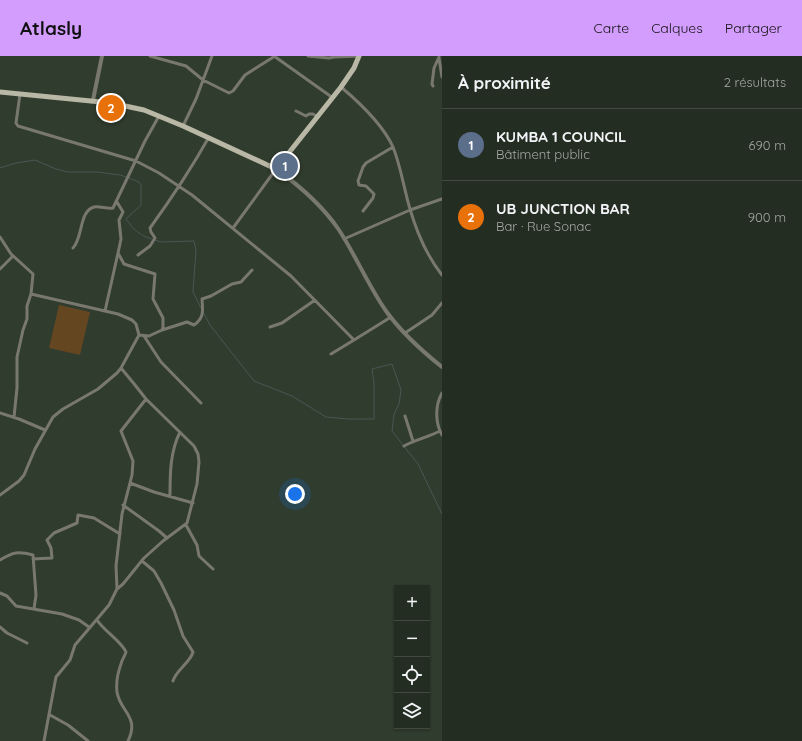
<!DOCTYPE html>
<html lang="fr">
<meta charset="utf-8">
<style>
body{margin:0;font-family:Quicksand,sans-serif;background:#30392f;color:#f1f3f6}
.controls{position:absolute;right:12px;bottom:12px;display:grid;overflow:hidden;border-radius:0px;box-shadow:0 1px 3px #0004}
.controls button{width:36px;height:36px;display:grid;place-items:center;padding:0;border:0;border-bottom:1px solid #414940;background:#242d22;color:#f1f3f6;font:20px sans-serif}
.you{position:absolute;left:295px;top:438px;width:14px;height:14px;margin:-10px;border:3px solid #fff;border-radius:50%;background:#1a73e8;box-shadow:0 0 0 6px #1a73e833}
.badge{display:grid;place-items:center;width:26px;height:26px;border-radius:50%;background:#d29dfd;color:#fff;font-size:13px;font-weight:700}
.pin{position:absolute;translate:-50% -50%;border:2px solid #fff;box-shadow:0 1px 4px #0006}
.list{margin:0;padding:0;list-style:none}
h2{display:flex;justify-content:space-between;align-items:center;height:52px;margin:0;padding:0 16px;font-size:17px}
h2 small{font-size:13px;font-weight:400;color:#a3a8a5}
.list li{display:grid;grid-template-columns:26px 1fr auto;gap:12px;align-items:center;box-sizing:border-box;height:72px;padding:0 16px;border-top:1px solid #414940}
.list b{display:block;font-size:15px;white-space:nowrap}
.list p{margin:0;font-size:13px;white-space:nowrap;color:#a3a8a5}
.list em{font-size:13px;font-style:normal;color:#a3a8a5}
.icon{flex:none;width:22px;height:22px;fill:none;stroke:currentColor;stroke-width:2;stroke-linecap:round;stroke-linejoin:round}
.map{position:relative;flex:none;width:442px;height:685px;overflow:hidden}
header{display:flex;align-items:center;gap:24px;box-sizing:border-box;height:56px;padding:0 20px;background:#d29dfd;color:#111}
header strong{font-size:19px}
nav{display:flex;gap:22px;margin-inline-start:auto;font-size:14px}
main{display:flex}
aside{flex:1;background:#242d22}
.map>svg:first-child{display:block}
.green{fill:#644621}
.lines{fill:none;stroke-linecap:round;stroke-linejoin:round}
.stream{stroke:#495755;stroke-width:1}
.minor{stroke:#79786f;stroke-width:3}
.tertiary{stroke:#79786f;stroke-width:4}
.primary{stroke:#b9b7a5;stroke-width:5}
</style>
<header>
<strong>Atlasly</strong>
<nav><a>Carte</a><a>Calques</a><a>Partager</a></nav>
</header>
<main>
<div class="map">
<svg width="442" height="685" viewBox="0 0 442 685">
<rect width="100%" height="100%" fill="#303c2d"/>
<path class="green" d="M 59,249 L 90,256 L 80,299 L 49,292 Z"/>
<g class="lines">
<path class="stream" d="M 0,112 L 16,107 L 35,104 L 56,113 L 68,116 L 97,116 L 120,119 L 126,121
M 129,122 L 139,126 L 141,129 L 141,149 L 126,163 C 133,173 140,180 152,183
M 155,184 L 161,186 L 194,185 L 196,194 L 193,236 L 201,252
M 203,256 L 210,269 L 254,325 L 292,340 L 326,361 L 349,363 L 374,363 L 374,327 L 372,313 L 392,308 L 401,334 L 399,348 L 394,358 L 392,375 L 418,408 L 442,458"/>
<path class="minor" d="M 150,0 L 186,10 L 203,24 L 229,37 L 233,35 L 245,19 L 275,0
M 274,0 L 333,42
M 308,0 L 329,2 L 334,1 L 359,0
M 439,2 L 442,21
M 433,30 L 432,28 L 434,12 L 439,1
M 341,31 C 360,47 383,69 393,91 C 401,111 404,133 410,153 C 417,177 427,200 442,219
M 20,38 L 16,67 L 18,70 L 136,105 L 159,117 L 192,139 L 291,220 L 354,284 L 391,261
M 296,55 L 306,60 L 309,58 L 313,58 L 318,61
M 183,70 L 196,43 L 212,0
M 117,146 L 123,156 L 119,164 L 121,183 L 118,197 L 124,208 L 155,218 L 153,243 L 163,262 L 163,271 L 162,274 L 149,280 L 139,279
M 363,155 L 373,142 L 374,138 L 366,130 L 359,129 L 358,125 L 363,111 L 366,107 L 393,91
M 233,172 L 276,113
M 0,181 L 11,198 L 33,218 L 31,238 L 118,258 L 132,264 L 136,268 L 139,279 L 121,312 L 117,317 L 98,333 L 63,353 L 53,361 L 35,393 L 24,419 L 19,425 L 0,439
M 344,183 L 410,154 L 442,143
M 73,192 C 83,182 79,155 94,151 C 100,150 107,153 113,152 L 145,85 L 159,60
M 138,199 L 150,190 L 155,182 L 151,176 L 150,172 C 171,143 191,113 209,81
M 0,213 L 13,200
M 105,255 L 118,197
M 270,271 L 282,267 L 315,244
M 162,274 L 187,266 L 194,269 C 204,262 203,255 202,243 L 211,240 L 232,228 L 241,226 L 252,214
M 405,277 L 432,259 L 442,247
M 144,280 L 161,306 L 201,347
M 331,298 L 354,284
M 442,337 C 435,349 435,367 442,379
M 0,357 L 19,363 L 45,374
M 405,360 L 413,385
M 14,361 L 17,332 L 17,301 L 23,274 L 27,263 L 27,250 L 31,238
M 404,390 C 415,384 428,381 440,375
M 130,427 L 154,436 L 193,447
M 170,440 C 170,418 170,396 180,376
M 123,449 L 159,475 L 167,482
M 186,469 L 197,489 L 199,500 L 213,513
M 33,503 L 52,502 L 51,492 L 47,484 L 54,477 L 77,467 L 78,459 L 94,462 L 120,478
M 0,504 C 13,496 18,495 33,499 L 36,539 L 34,553
M 142,505 L 154,515 L 161,527 L 174,554 L 183,580 L 193,596 C 190,607 176,614 173,625
M 117,533 L 123,528 L 144,502 L 163,485 L 187,467 L 197,428 L 199,406 L 198,398 L 194,390 L 146,343
M 0,537 L 7,540 L 16,550 L 62,558 L 79,564 L 89,571
M 97,564 C 104,575 121,585 126,596 C 125,600 122,603 121,608 C 118,616 116,627 117,636 C 120,656 140,660 128,685
M 0,571 L 7,577 L 27,587
M 50,659 L 68,669 L 88,685
M 44,685 L 56,621 L 70,604 L 75,589 L 109,549 L 117,533 L 116,510 L 122,458 L 132,419 L 133,405 L 121,375 L 146,343 L 135,329 L 121,312"/>
<path class="tertiary" d="M 93,44 L 102,0
M 276,113 C 300,130 322,149 339,174 C 356,200 368,229 386,255 C 401,276 422,295 442,311"/>
<path class="primary" d="M 0,36 L 111,47 L 144,54 L 183,70 L 276,113 L 341,31 L 354,12 L 359,0"/>
</g>
</svg>
<div class="controls">
<button>+</button>
<button>−</button>
<button><svg class="icon" aria-label="locate" viewBox="0 0 24 24"><circle cx="12" cy="12" r="6"/><path d="M12 2v4M12 18v4M2 12h4M18 12h4"/></svg></button>
<button><svg class="icon" aria-label="layers" viewBox="0 0 24 24"><path d="M12 4l9 5-9 5-9-5zM3 14l9 5 9-5"/></svg></button>
</div>
<div class="you"></div>
<div class="pin badge" style="left:285px;top:110px;background:#5c6f8a">1</div>
<div class="pin badge" style="left:111px;top:52px;background:#e8710a">2</div>
</div>
<aside>
<h2>À proximité<small>2 résultats</small></h2>
<ul class="list">
<li><span class="badge" style="background:#5c6f8a">1</span><div><b>KUMBA 1 COUNCIL</b><p>Bâtiment public</p></div><em>690 m</em></li>
<li><span class="badge" style="background:#e8710a">2</span><div><b>UB JUNCTION BAR</b><p>Bar · Rue Sonac</p></div><em>900 m</em></li>
</ul>
</aside>
</main>
